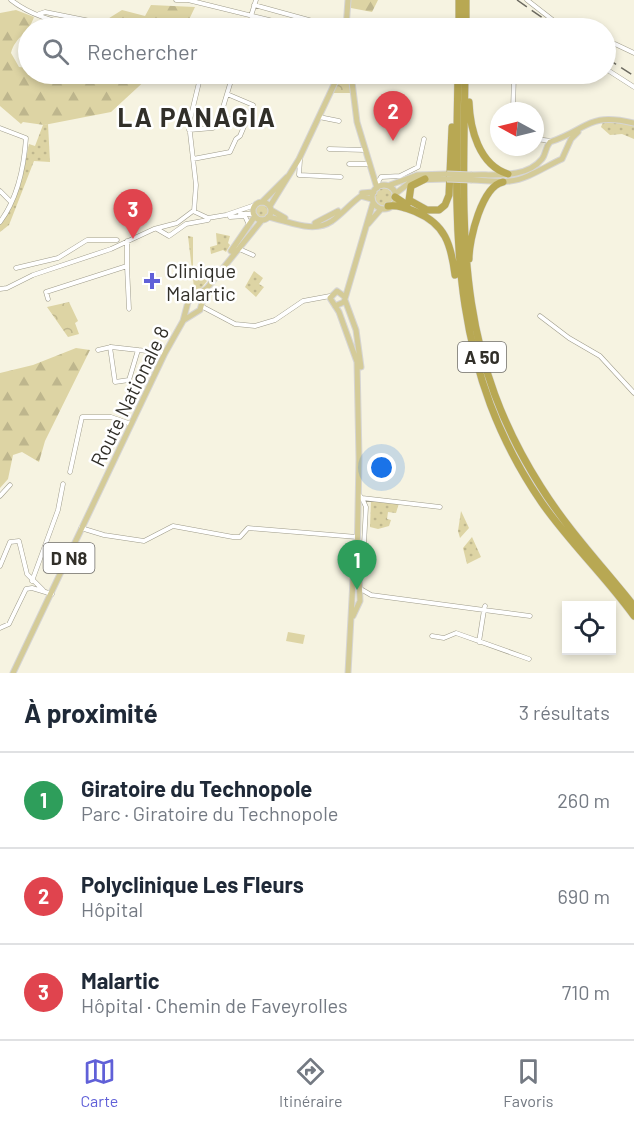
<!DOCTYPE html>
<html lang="fr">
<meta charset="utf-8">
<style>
body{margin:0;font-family:Barlow,sans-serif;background:#f2f2f3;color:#1f2937}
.controls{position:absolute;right:18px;bottom:18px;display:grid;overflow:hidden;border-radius:0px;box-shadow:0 3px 9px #0003}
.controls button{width:54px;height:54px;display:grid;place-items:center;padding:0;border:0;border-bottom:2px solid #e0e1e3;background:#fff;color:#1f2937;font:30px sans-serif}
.compass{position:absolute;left:490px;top:102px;width:54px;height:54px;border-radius:50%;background:#fff;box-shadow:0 3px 9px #0003;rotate:277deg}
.you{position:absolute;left:382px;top:468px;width:21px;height:21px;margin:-15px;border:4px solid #fff;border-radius:50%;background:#1a73e8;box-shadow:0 0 0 9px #1a73e833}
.badge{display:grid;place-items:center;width:39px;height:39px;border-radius:50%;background:#6060d8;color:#fff;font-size:20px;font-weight:700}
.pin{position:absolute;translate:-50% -50px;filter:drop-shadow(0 2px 3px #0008)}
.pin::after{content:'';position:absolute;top:32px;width:21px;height:18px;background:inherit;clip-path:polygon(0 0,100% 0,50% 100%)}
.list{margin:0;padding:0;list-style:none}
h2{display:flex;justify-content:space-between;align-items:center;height:78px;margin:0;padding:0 24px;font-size:26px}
h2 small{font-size:20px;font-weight:400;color:#747a83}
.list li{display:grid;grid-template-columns:39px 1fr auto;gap:18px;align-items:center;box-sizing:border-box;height:96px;padding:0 24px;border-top:2px solid #e0e1e3}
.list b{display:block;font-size:22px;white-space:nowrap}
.list p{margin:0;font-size:20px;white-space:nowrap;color:#747a83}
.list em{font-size:20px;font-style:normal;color:#747a83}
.icon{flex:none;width:33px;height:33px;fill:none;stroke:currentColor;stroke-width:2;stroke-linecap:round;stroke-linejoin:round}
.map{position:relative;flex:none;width:634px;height:673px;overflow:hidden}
.search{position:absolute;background:#fff;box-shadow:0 3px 9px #0003;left:18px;right:18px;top:18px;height:66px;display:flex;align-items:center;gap:15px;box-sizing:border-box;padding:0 21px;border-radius:33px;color:#747a83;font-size:22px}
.sheet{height:366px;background:#fff}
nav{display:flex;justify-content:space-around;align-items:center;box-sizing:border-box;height:84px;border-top:2px solid #e0e1e3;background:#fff;font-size:16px;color:#747a83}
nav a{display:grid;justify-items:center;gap:3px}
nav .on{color:#6060d8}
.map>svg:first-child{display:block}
.grass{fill:url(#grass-dots)}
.forest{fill:url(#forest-firs)}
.park{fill:url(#park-crowns)}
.pitch{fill:#ddd4a4}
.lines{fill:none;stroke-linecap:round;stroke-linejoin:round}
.minor-casing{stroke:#9e9b8a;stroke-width:5}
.major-casing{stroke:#d6d5d4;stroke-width:7}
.highway-casing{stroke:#d6d5d4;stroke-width:8}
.minor{stroke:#fff;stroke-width:4}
.major{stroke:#d4cb98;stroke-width:5}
.highway{stroke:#b8a853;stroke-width:7}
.rail{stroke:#6c6a60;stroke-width:1.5;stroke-dasharray:12 6;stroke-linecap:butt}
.major-bridge-casing{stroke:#d6d5d4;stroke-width:7;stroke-linecap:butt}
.major-bridge{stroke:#d4cb98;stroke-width:5}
.poi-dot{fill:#6060d8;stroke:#fff;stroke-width:2}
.labels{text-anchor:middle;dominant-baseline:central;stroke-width:5;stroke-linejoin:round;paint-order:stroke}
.shield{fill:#fff;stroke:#6f6d69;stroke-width:1.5}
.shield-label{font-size:18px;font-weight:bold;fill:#312f29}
.poi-label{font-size:20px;fill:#312f29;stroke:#fff;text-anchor:start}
.street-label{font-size:20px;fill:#312f29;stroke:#fff}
.district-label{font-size:26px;font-weight:bold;letter-spacing:1.5px;fill:#312f29;stroke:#fff}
</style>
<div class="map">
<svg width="634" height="673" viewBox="0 0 634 673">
<defs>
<pattern id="grass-dots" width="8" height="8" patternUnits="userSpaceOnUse" patternTransform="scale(1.5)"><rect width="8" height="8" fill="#ddd4a4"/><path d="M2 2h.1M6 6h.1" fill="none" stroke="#beb68d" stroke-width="1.8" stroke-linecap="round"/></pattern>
<pattern id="forest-firs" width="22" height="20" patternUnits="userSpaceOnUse" patternTransform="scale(1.5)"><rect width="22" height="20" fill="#ddd4a4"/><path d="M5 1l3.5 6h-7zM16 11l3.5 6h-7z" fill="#beb68d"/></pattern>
<pattern id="park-crowns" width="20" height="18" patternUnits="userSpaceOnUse" patternTransform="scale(1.5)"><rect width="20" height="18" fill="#ddd4a4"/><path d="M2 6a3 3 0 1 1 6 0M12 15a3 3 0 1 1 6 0" fill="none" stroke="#beb68d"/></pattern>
</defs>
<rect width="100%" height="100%" fill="#f6f3e1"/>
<path class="grass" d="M 612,121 L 634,126 L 634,139 L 622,134 L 610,135 L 601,127 L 603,122 Z
M 48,124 L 50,162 L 34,161 L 9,225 L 0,232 L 0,225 L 22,179 L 29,144 L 35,146 L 43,125 Z
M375 197a9 9 0 1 1 18 0a9 9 0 1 1-18 0Z
M255 211a7 7 0 1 1 14 0a7 7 0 1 1-14 0Z
M 216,233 L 230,236 L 228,243 L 230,245 L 226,252 L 223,250 L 211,254 L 210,247 L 217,245 Z
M 188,236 L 193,237 L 193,272 L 207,281 L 195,296 Z
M 254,271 L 263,278 L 259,284 L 264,287 L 256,297 L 245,287 Z
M 371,500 L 399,503 L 396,513 L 388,512 L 387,519 L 391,520 L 389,526 L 378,529 L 370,527 Z
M 461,511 L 469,528 L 460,538 L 458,531 Z
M 472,537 L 481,557 L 467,564 L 463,548 Z"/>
<path class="forest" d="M 351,0 L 378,0 L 372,12 L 351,8 Z
M 151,5 L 195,7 L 185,28 L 104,28 L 106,20 L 122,10 L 145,16 Z
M 16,10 L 34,17 C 29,33 15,37 11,53 L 19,67 L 28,68 L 28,74 L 175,74 L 176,84 L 150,76 L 111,112 L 44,125 L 23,122 L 21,124 L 0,106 L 0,13 Z
M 76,348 L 90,350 L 45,441 L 39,462 L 22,452 L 13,455 L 8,479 L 0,488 L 0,373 L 33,365 Z"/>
<path class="park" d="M 343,76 L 349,77 L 351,93 L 333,93 L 339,79 Z
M 69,302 L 78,321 L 75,323 L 79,334 L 68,337 L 47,307 Z"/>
<path class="pitch" d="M 288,632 L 305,635 L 303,644 L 286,641 Z"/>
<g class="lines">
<defs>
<path id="minor" d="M 11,0 C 31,16 57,22 81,28
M 176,0 L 189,0
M 188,0 L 302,28
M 527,0 L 563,28
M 254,5 L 316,22
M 39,14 L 45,12 L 90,21
M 251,16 L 256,0
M 28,42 L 23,58 L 28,59
M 615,44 L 634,53
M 606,69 L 634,87
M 258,74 L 267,79 L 271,74
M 513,111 L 514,74
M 220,115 L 245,125
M 319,117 L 339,121
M 0,128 L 26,138 C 24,168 18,198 0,222
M 189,130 L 213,128 L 218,124 L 233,74
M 535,139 L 552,141
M 329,149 L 365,150
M 193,159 L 230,152 L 236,139 L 240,136 L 253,105 L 227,94
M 300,160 L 299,175 L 341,177
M 349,164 L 370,164
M 377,184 L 381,177 L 400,176 L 418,167 L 424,139
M 0,191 L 11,202
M 194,211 L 196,185 L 189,124 L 201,74
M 240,214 L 254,214
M 230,217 L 245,216 L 249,225
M 157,229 L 169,236 L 186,224 L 208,220
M 237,248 L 253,255
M 127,266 L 129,309
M 16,268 L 58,258 L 87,240 L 117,240
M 0,289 L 7,288 L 33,275 L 111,249 L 154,229 L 177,223 L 193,211 L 208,218 L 226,215 L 255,205
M 48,299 L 46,292 L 127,266 L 127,241
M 201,306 L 235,324 L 255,326 L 275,320 L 303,301 L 330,296
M 540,316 L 569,338 L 600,356 L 634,393
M 110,347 L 115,382 L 129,380 L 138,350
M 98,350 L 111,347 L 165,353
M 70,472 L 82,417 L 111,417 L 131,424
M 359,495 L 362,498 L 440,507
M 0,496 L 10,485
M 81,528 L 104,535 L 144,541 L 173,526 L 233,537 L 240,537 L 248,528 L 357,537
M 357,551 L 364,544 L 366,507 L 362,498
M 0,566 L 10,542 L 19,541 L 27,574 L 43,590
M 32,581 L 58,510 L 63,484
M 359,588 L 371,595 L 484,610 L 479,642
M 485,606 L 484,610 L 530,616
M 0,628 L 9,624 L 26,589 L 32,588 L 52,594
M 432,636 L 444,638 L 456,633 L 529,659"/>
<path id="major" d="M 346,28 L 348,0
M 351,74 L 357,122 L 377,188
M 472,175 C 494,174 526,179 542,159 C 546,154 545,148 550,142 C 589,129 587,112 634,123
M 472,180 C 484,180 498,183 510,181 C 528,179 546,166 562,159 L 571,139 L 578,132
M 390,185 L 417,175 L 447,174
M372 197a12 12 0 1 1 24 0a12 12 0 1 1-24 0Z
M 362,193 L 374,192
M 395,194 L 413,180 L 447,179
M 262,202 L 287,177
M253 211a9 9 0 1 1 18 0a9 9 0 1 1-18 0Z
M 270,206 L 299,159 L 339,74
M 271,210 L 285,218
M 268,217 C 289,221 313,234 332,221 C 343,213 351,203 361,196 L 372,199
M 315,223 L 338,211
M 368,224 L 381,209
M 231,251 L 255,216
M 345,297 L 337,291 L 330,298 L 339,312 L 357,362 L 359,459 L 357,561 L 353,580 L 348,673
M 345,300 L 356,330 L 361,367
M 335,306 L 344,302 L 373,203
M 184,320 L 200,310 L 205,292
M 353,616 L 360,601 L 359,577
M 13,673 L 165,353 L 183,321 L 188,302 L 207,288 L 262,220"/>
<path id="highway" d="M 459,28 L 459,0
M 466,28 L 466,0
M 458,74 C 455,232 448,366 542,503 C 570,543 606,577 634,616
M 465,74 C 463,229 453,349 541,487 C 568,530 603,567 634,606
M 469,102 C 470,129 479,165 508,174
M 425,179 L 411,186 L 409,200 L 427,210 L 439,210 L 445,205 L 449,195 L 452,127
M 395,197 L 407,205
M 388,206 C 399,205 406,208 416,212 C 445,224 451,244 455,275
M 469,259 C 469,239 482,186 503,182"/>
</defs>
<use href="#minor" class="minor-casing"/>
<use href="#major" class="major-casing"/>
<use href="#highway" class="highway-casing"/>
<use href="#minor" class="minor"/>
<use href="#major" class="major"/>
<use href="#highway" class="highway"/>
<path class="rail" d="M 517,0 L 557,28
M 606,58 L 634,76"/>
<defs>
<path id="major-bridge" d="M 447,174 L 472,175
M 447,179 L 472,180"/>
</defs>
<use href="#major-bridge" class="major-bridge-casing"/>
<use href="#major-bridge" class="major-bridge"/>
</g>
<path class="poi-dot" d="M149 272h6v6h6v6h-6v6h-6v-6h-6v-6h6z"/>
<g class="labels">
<g class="shield">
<rect x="458" y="342" width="48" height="30" rx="4.5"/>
<rect x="43.5" y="543" width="51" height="30" rx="4.5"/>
</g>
<g class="shield-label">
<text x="482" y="357">A 50</text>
<text x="69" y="558">D N8</text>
</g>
<g class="poi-label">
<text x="166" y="270">Clinique<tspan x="166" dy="23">Malartic</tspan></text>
</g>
<g class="street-label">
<text transform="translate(129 396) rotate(-64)">Route Nationale 8</text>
</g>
<g class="district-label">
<text x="197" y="116">LA PANAGIA</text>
</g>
</g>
</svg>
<div class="controls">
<button><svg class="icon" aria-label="locate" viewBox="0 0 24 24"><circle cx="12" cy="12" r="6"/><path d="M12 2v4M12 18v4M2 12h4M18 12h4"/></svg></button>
</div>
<svg class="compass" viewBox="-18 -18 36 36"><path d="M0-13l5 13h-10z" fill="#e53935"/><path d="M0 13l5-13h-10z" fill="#747a83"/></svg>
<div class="you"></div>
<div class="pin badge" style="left:357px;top:590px;background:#2e9e5b">1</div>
<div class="pin badge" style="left:393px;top:141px;background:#e0444e">2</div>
<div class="pin badge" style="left:133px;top:239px;background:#e0444e">3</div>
<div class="search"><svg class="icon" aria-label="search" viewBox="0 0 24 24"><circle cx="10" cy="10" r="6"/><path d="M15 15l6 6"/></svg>Rechercher</div>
</div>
<section class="sheet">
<h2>À proximité<small>3 résultats</small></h2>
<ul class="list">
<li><span class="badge" style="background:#2e9e5b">1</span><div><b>Giratoire du Technopole</b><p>Parc · Giratoire du Technopole</p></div><em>260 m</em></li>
<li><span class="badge" style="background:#e0444e">2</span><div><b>Polyclinique Les Fleurs</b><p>Hôpital</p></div><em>690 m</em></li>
<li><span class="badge" style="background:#e0444e">3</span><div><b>Malartic</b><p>Hôpital · Chemin de Faveyrolles</p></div><em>710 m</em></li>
</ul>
</section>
<nav>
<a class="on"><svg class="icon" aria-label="map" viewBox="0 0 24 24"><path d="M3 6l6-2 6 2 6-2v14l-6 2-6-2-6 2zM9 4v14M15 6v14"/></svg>Carte</a>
<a><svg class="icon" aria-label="directions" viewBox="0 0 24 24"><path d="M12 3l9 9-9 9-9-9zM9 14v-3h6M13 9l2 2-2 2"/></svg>Itinéraire</a>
<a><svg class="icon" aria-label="saved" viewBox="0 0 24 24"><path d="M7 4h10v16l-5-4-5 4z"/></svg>Favoris</a>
</nav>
